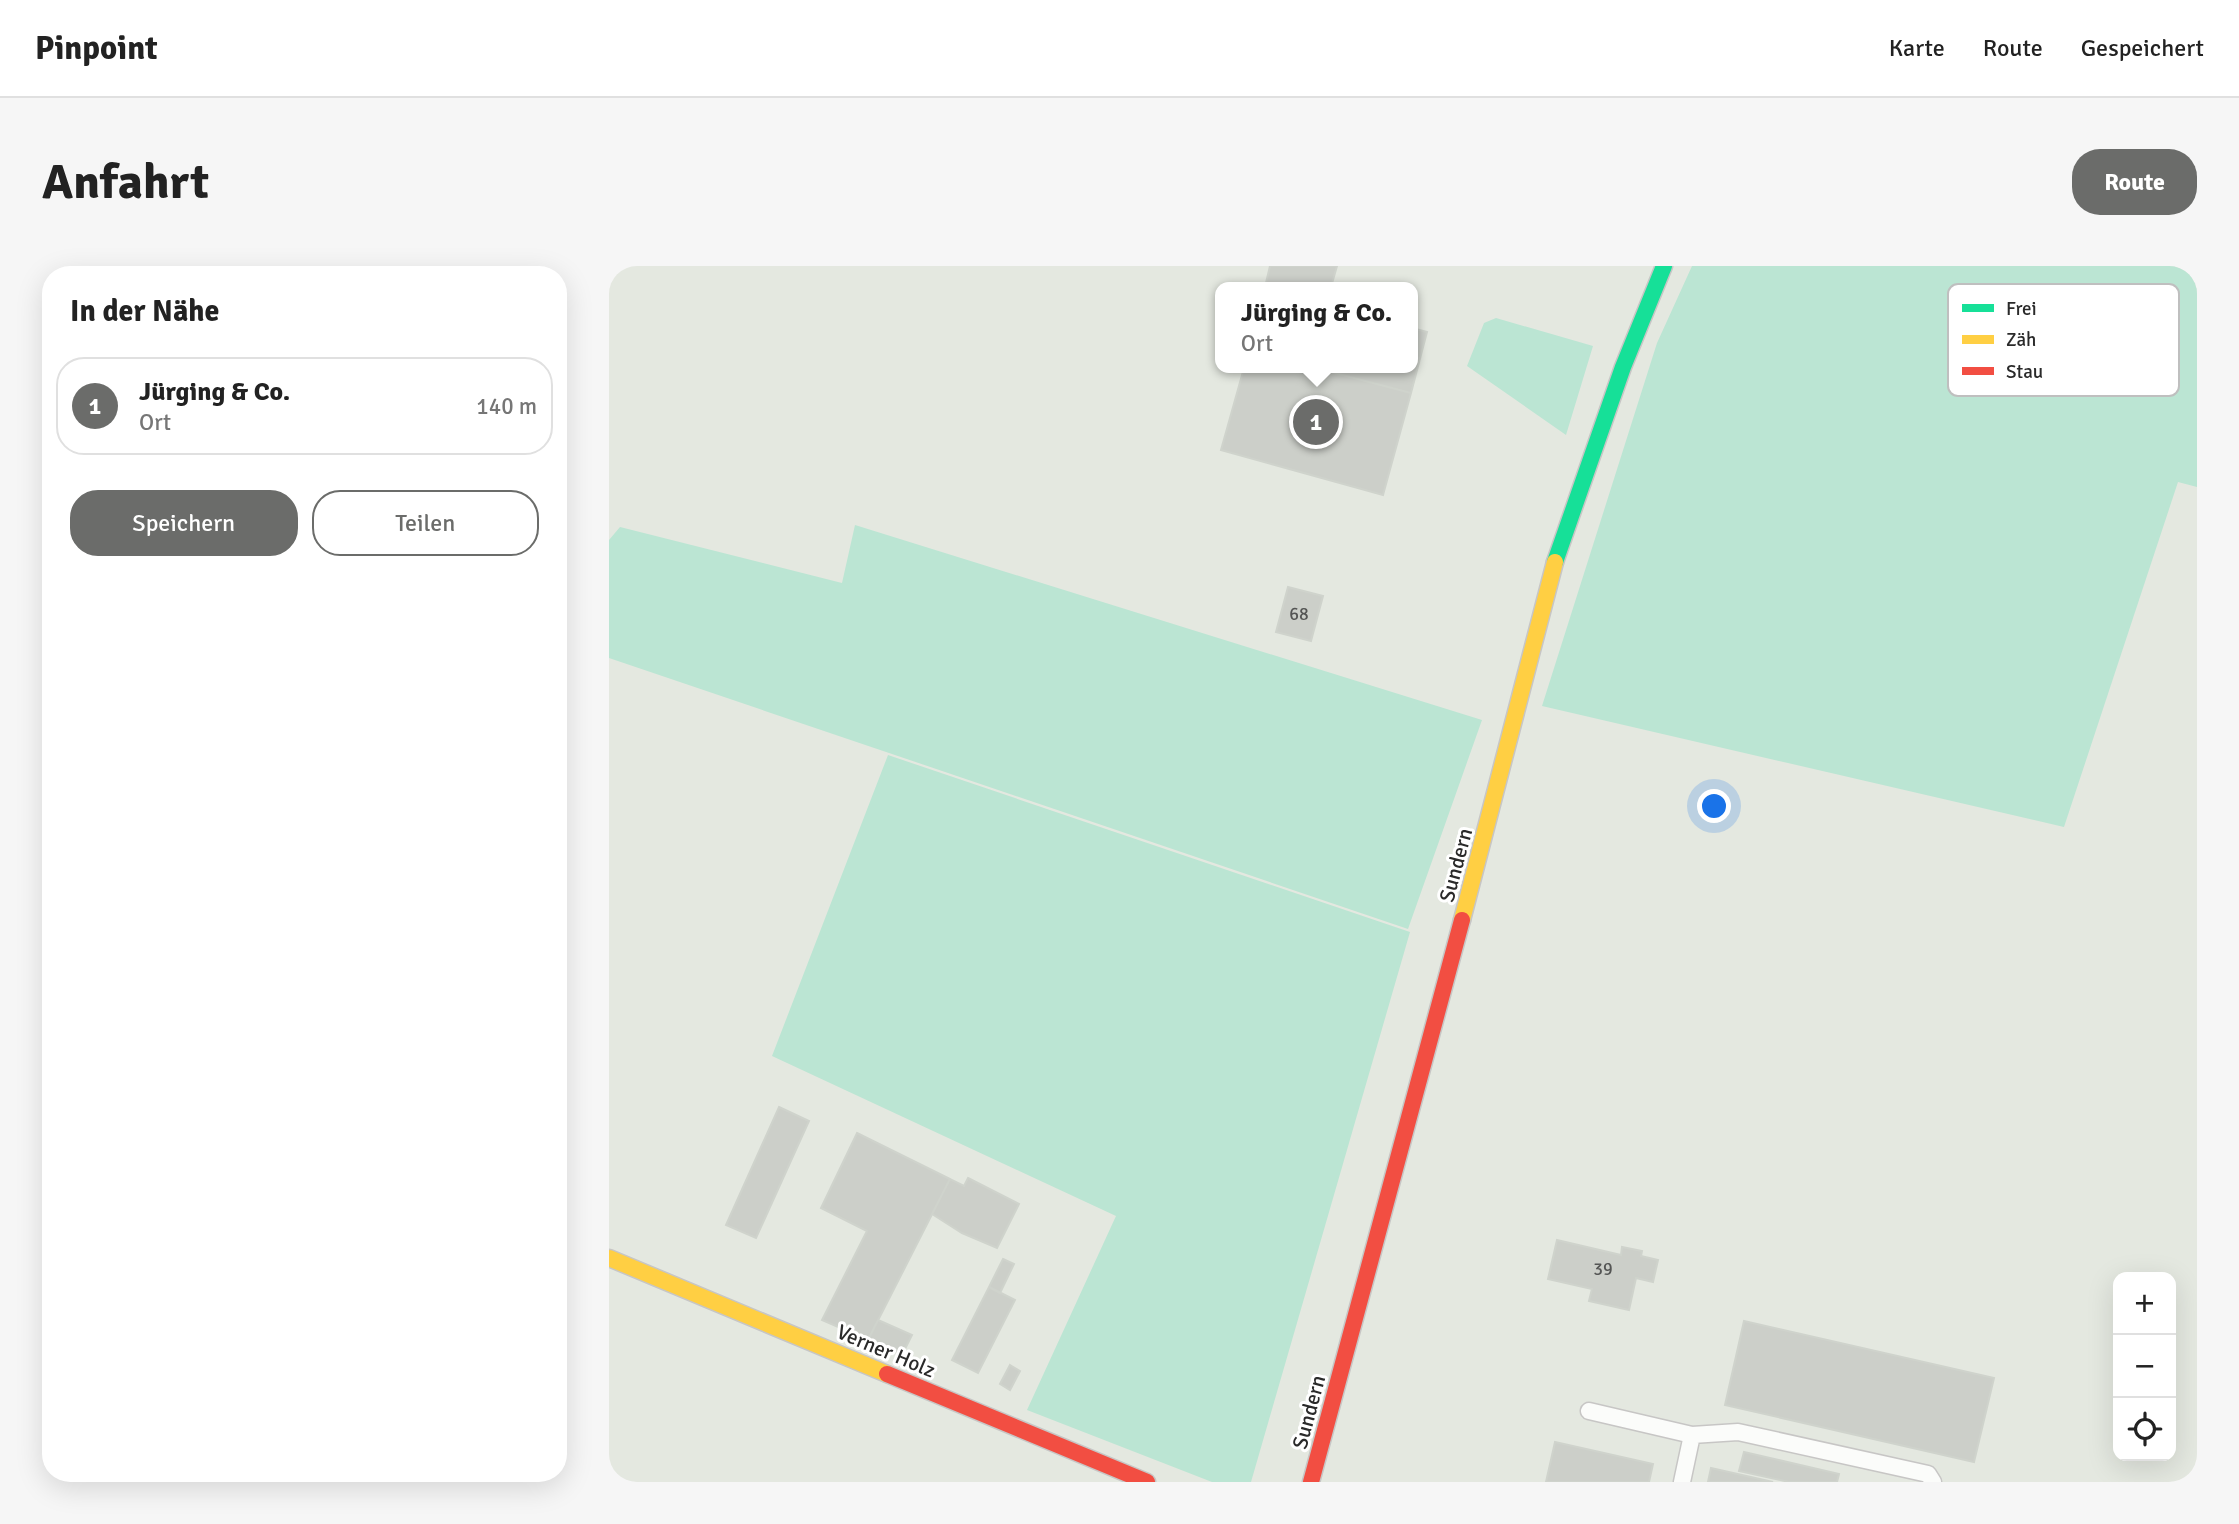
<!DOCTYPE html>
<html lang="de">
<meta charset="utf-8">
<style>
body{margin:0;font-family:Signika,sans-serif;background:#f6f6f6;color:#222}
.controls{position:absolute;right:21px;bottom:21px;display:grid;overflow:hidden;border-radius:14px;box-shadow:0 7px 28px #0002}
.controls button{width:63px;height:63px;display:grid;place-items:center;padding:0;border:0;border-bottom:2px solid #e0e0e0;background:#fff;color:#222;font:35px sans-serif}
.you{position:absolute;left:1106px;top:541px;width:24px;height:24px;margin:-18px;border:5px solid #fff;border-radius:50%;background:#1a73e8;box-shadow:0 0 0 10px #1a73e833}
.badge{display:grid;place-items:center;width:46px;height:46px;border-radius:50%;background:#6b6c6a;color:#fff;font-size:23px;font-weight:700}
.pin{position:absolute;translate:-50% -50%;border:4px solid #fff;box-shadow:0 2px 7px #0006}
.popup{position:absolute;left:606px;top:16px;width:203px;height:91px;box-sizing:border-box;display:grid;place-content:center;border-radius:14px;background:#fff;filter:drop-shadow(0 2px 5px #0005);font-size:23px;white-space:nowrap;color:#767676}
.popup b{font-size:26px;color:#222}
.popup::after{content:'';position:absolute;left:50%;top:100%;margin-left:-14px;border:14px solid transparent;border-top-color:#fff}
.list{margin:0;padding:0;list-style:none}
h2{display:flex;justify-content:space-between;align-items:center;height:91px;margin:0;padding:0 28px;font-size:30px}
h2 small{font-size:23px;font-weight:400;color:#767676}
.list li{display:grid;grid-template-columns:46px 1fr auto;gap:21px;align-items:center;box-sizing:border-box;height:98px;margin:0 14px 14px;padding:0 14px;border:2px solid #e0e0e0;border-radius:28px}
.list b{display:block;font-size:26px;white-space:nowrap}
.list p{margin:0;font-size:23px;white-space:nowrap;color:#767676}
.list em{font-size:23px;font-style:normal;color:#767676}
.actions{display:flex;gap:14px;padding:21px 28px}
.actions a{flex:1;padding:16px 0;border:2px solid #6b6c6a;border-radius:28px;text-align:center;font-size:24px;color:#6b6c6a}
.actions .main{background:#6b6c6a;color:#fff}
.icon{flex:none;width:38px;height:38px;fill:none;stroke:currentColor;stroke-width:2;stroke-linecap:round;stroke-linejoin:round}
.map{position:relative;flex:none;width:1588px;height:1216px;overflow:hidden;border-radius:28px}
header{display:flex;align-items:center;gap:42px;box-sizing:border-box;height:98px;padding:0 35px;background:#fff;border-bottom:2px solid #e0e0e0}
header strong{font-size:33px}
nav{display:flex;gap:38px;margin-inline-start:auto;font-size:24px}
.intro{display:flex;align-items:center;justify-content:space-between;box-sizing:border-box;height:168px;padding:0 42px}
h1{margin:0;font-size:49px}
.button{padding:18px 32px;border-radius:28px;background:#6b6c6a;color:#fff;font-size:24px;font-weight:700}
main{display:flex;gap:42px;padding:0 42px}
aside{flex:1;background:#fff;border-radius:28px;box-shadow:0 7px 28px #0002}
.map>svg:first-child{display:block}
.green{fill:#bbe5d3}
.building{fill:#cccfc9;stroke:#cfd3cc;stroke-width:2}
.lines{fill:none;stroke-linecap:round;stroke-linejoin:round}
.lane-casing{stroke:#c7c6c5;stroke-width:19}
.fast-casing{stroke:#c7c6c5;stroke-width:19}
.slow-casing{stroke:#c7c6c5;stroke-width:19}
.jam-casing{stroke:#c7c6c5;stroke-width:19}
.lane{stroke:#fbfcfa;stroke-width:16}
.fast{stroke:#16e098;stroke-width:16}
.slow{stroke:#ffcf43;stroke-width:16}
.jam{stroke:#f24e42;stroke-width:16}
.labels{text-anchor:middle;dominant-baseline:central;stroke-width:6;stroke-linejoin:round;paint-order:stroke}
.number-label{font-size:18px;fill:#545554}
.street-label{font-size:21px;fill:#2a2a2a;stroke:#fff}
.key{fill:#fff;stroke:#bfbfbf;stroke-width:2}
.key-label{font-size:19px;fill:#2a2a2a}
</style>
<header>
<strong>Pinpoint</strong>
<nav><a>Karte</a><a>Route</a><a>Gespeichert</a></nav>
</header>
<div class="intro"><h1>Anfahrt</h1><a class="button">Route</a></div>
<main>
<aside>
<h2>In der Nähe<small></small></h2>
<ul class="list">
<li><span class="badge">1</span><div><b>Jürging &amp; Co.</b><p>Ort</p></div><em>140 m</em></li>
</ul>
<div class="actions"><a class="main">Speichern</a><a>Teilen</a></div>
</aside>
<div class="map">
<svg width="1588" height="1216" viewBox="0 0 1588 1216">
<rect width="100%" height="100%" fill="#e4e8e0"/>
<path class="green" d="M 1083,0 L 1588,0 L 1588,221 L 1569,216 L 1455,561 L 933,440 L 1048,77 Z
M 887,52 L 984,80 L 957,169 L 858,100 L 875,57 Z
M 246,259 L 873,454 L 799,663 L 0,392 L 0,274 L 11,261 L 233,317 Z
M 279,489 L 801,666 L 642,1216 L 603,1216 L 418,1144 L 507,950 L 163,790 Z"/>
<path class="building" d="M 661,0 L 728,0 L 722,21 L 656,21 Z
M 803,62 L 818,66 L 802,127 L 707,102 L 803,102 Z
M 635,102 L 707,102 L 802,127 L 774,229 L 612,184 Z
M 679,321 L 714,330 L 702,375 L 667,366 Z
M 170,841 L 200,855 L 147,972 L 117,959 Z
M 248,867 L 341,913 L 259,1074 L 213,1054 L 258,965 L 212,942 Z
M 359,912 L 410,938 L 388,982 L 353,967 L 323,948 L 341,913 L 355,920 Z
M 948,974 L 1012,989 L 1013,981 L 1033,985 L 1032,990 L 1049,994 L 1044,1016 L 1027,1012 L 1020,1044 L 980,1035 L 983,1023 L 939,1013 Z
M 394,993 L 405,998 L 391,1027 L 380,1021 Z
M 380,1021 L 406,1034 L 369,1107 L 343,1094 Z
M 269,1054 L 303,1069 L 293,1089 L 259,1074 Z
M 1135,1055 L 1385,1112 L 1365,1196 L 1116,1139 Z
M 401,1099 L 411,1105 L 401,1124 L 391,1118 Z
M 946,1176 L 1044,1198 L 1040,1216 L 937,1216 Z
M 1135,1186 L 1230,1208 L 1228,1216 L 1180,1216 L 1130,1205 Z
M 1102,1202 L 1164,1216 L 1099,1216 Z"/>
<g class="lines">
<defs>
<path id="lane" d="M 980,1145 L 1083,1169 L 1073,1216
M 1083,1169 L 1129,1166 L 1319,1208 L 1324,1216"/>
<path id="fast" d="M 946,296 L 1014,101 L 1055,0"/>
<path id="slow" d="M 853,654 L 946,296
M 0,992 L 278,1108"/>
<path id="jam" d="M 278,1108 L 538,1216
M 702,1216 L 853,654"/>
</defs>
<use href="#lane" class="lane-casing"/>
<use href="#fast" class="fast-casing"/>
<use href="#slow" class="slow-casing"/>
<use href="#jam" class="jam-casing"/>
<use href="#lane" class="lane"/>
<use href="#fast" class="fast"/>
<use href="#slow" class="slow"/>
<use href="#jam" class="jam"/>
</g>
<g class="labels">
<g class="number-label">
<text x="690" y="348">68</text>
<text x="994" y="1003">39</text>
</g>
<g class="street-label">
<text transform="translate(847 599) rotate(-75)">Sundern</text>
<text transform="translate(277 1085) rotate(23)">Verner Holz</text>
<text transform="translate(700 1146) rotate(-75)">Sundern</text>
</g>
</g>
<rect x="1339" y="18" width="231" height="112" rx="10" class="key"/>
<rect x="1353" y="38" width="32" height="8" fill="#16e098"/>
<rect x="1353" y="69" width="32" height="9" fill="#ffcf43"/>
<rect x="1353" y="101" width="32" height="8" fill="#f24e42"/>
<g class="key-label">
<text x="1397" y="49">Frei</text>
<text x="1397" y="80">Zäh</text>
<text x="1397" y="112">Stau</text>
</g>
</svg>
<div class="controls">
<button>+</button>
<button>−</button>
<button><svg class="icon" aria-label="locate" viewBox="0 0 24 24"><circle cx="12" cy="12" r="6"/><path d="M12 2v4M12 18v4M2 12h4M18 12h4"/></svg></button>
</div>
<div class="you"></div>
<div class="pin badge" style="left:707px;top:156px">1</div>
<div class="popup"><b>Jürging &amp; Co.</b>Ort</div>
</div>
</main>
